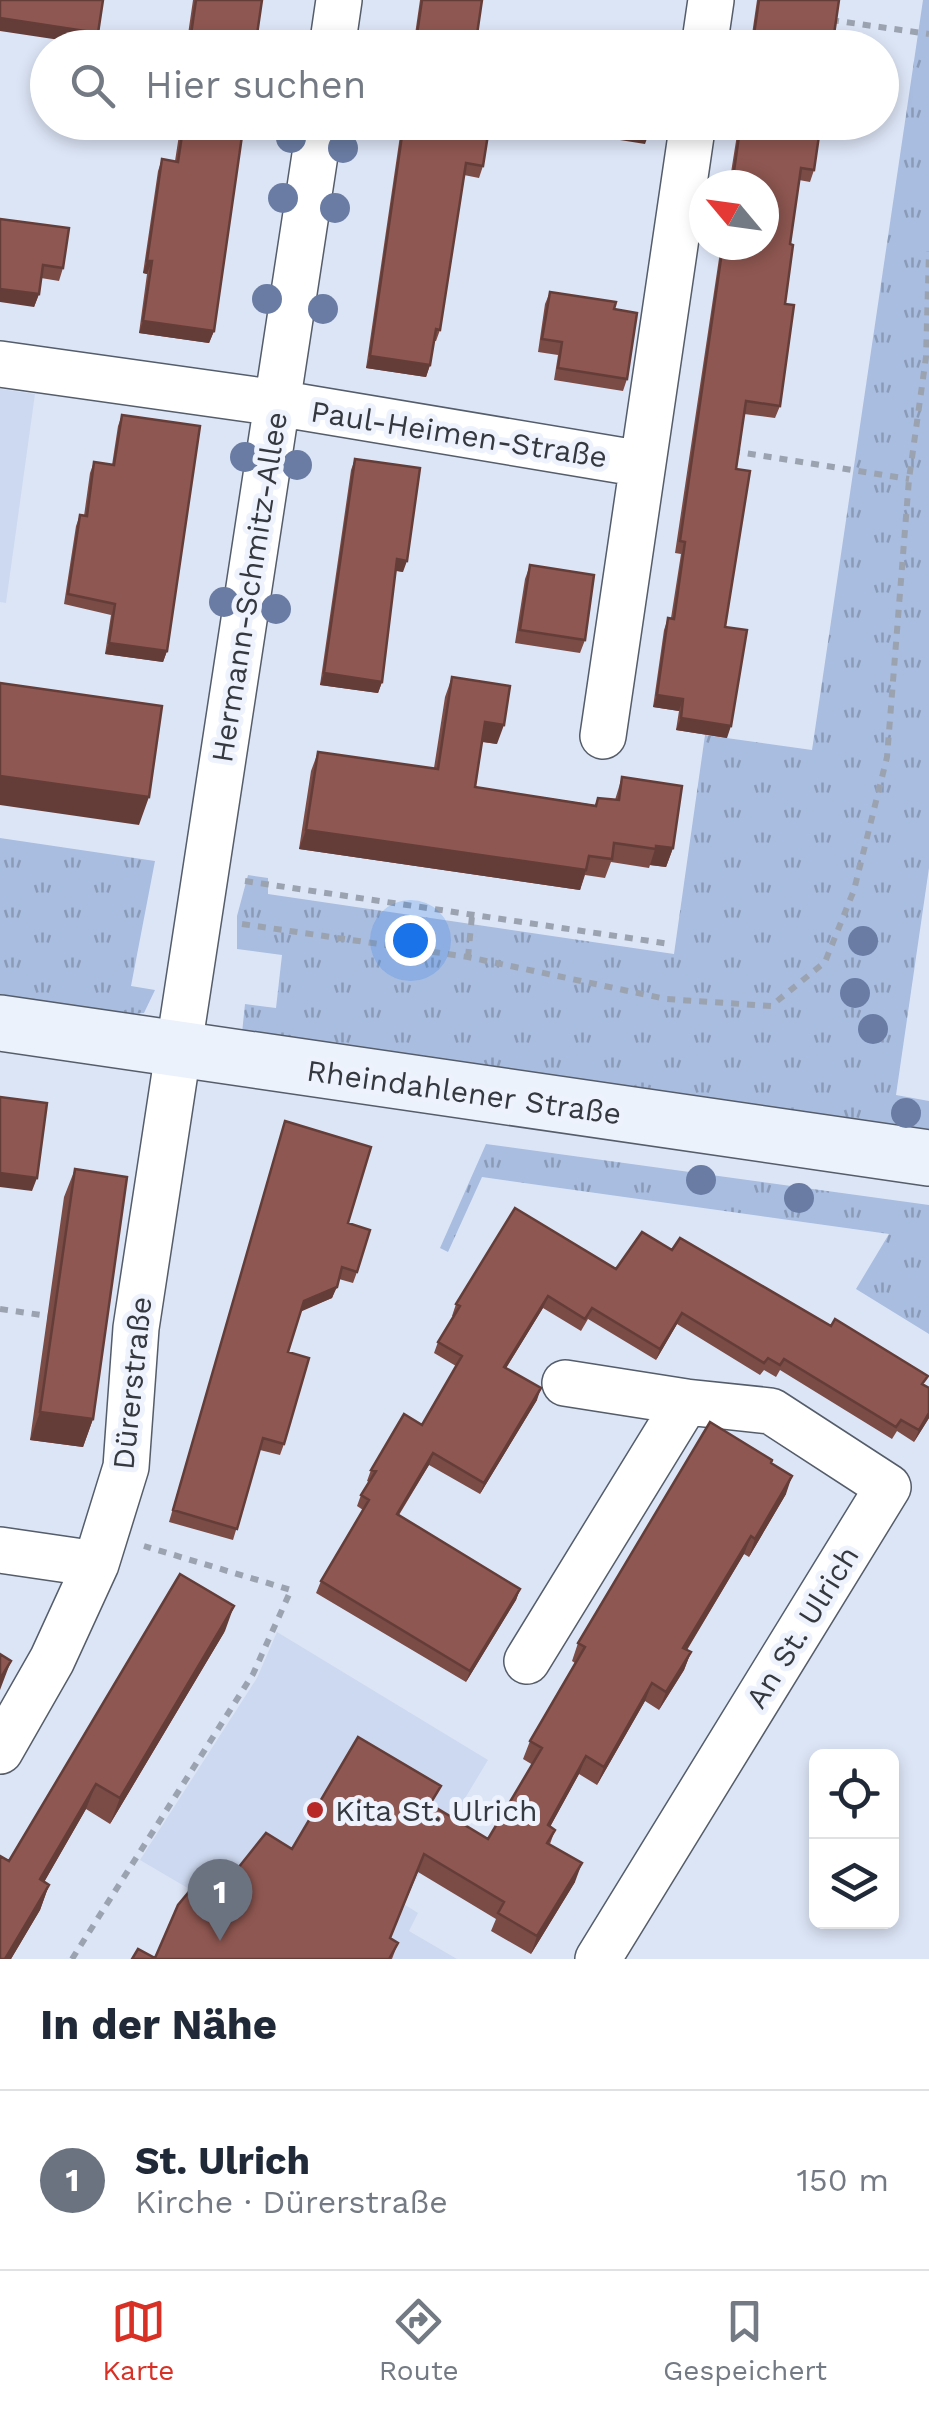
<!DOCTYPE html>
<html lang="de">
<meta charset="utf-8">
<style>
body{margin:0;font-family:"Work Sans",sans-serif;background:#f2f2f3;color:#1f2937}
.controls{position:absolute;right:30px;bottom:30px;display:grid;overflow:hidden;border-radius:15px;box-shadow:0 5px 15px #0003}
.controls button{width:90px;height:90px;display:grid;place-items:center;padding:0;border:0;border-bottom:2px solid #e0e1e3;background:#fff;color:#1f2937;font:50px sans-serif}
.compass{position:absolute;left:689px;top:170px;width:90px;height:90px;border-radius:50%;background:#fff;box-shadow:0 5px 15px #0003;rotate:299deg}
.you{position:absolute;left:410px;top:940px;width:35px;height:35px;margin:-25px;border:8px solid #fff;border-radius:50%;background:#1a73e8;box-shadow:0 0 0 15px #1a73e833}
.badge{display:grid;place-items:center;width:65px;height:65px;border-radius:50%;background:#d93025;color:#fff;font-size:32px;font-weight:700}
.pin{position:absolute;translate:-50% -82px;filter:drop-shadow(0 2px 5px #0008)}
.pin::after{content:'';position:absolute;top:52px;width:35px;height:30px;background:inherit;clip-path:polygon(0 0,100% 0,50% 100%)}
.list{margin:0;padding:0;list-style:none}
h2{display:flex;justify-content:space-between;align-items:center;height:130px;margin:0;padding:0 40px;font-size:42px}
h2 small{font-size:32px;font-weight:400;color:#747a83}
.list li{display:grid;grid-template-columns:65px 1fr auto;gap:30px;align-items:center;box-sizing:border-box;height:180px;padding:0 40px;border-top:2px solid #e0e1e3}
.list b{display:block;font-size:38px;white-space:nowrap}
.list p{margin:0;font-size:32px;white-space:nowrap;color:#747a83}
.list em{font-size:32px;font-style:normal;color:#747a83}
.icon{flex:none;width:55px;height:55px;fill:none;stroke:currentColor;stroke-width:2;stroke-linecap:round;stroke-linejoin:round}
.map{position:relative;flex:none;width:929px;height:1959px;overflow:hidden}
.search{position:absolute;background:#fff;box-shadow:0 5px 15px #0003;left:30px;right:30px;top:30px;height:110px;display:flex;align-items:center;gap:25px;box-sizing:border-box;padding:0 35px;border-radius:55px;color:#747a83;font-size:38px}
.sheet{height:310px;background:#fff}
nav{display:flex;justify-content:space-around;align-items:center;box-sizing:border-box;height:140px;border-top:2px solid #e0e1e3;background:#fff;font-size:28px;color:#747a83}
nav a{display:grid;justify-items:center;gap:5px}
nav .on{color:#d93025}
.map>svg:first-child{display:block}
.built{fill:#cdd9f0}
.grass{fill:url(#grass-tufts)}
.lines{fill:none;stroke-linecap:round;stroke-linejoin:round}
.minor-casing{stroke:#555d6a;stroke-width:48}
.secondary-casing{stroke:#555d6a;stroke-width:58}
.path{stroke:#9ca3b0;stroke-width:6;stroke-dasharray:8 8;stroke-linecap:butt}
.minor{stroke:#fff;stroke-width:45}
.secondary{stroke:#ecf2fb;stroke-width:55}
.tree{fill:#6a7ca3}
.wall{fill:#7b4b46}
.shaded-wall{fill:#643d39}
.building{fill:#8f5751;stroke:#643d39;stroke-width:2.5}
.poi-dot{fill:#b82828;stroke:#edf2fc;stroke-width:4}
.labels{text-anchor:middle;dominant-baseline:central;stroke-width:10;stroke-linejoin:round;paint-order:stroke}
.street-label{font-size:30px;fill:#35383e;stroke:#edf2fc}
.poi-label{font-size:30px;fill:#35383e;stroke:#edf2fc;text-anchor:start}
</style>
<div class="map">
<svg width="929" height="1959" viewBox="0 0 929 1959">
<defs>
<pattern id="grass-tufts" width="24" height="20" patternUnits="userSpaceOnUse" patternTransform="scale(2.5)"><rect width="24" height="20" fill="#a9bde1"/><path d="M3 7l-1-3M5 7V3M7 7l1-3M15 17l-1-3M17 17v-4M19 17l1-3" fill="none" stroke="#8a9bb8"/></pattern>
</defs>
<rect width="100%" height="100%" fill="#dce5f6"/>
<path class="built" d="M 0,389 L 35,394 L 6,603 L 0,602 Z
M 277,1632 L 488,1760 L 402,1903 L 418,1913 L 409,1931 L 457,1959 L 308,1959 L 140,1860 L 257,1678 Z"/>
<path class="grass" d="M 923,0 L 929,0 L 929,868 L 896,1095 L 929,1101 L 929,1135 L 242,1033 L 245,1004 L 276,1008 L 282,955 L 237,949 L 237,916 L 248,875 L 268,878 L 268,894 L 674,954 L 705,735 L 812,750 Z
M 0,838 L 155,861 L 131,986 L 155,990 L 144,1013 L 121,1015 L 0,999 Z
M 486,1144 L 929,1205 L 929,1334 L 856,1289 L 889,1234 L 482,1177 L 448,1252 L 440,1248 Z"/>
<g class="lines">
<defs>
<path id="minor" d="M 332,48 L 339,0
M 704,48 L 711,0
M 0,364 L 277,403 L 642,464
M 603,736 L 693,122
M 565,1383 L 686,1402 L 771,1411 L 888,1487 L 598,1959
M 0,1550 L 96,1564
M 527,1661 L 686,1402
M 0,1751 L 52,1660 L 96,1564 L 126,1467 L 136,1328 L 320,122"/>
<path id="secondary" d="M 0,1023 L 929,1158"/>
</defs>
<use href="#minor" class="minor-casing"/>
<use href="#secondary" class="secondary-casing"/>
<path class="path" d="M 831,20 L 929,34
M 732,451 L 909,479
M 245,881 L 670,944
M 242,924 L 468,957 L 666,999 L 771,1006 L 825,962 L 854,890 L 887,757 L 909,479 L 926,357 L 929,251
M 468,957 L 472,916
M 0,1309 L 55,1317
M 72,1959 L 253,1674 L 291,1590 L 144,1546"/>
<use href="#minor" class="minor"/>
<use href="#secondary" class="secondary"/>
</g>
<g class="tree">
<circle cx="291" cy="138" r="15"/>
<circle cx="343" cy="148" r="15"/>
<circle cx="283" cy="198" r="15"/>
<circle cx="335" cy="208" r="15"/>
<circle cx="267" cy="299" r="15"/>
<circle cx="323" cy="309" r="15"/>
<circle cx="245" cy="457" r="15"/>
<circle cx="297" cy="465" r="15"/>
<circle cx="224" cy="602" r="15"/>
<circle cx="276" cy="609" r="15"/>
<circle cx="863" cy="941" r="15"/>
<circle cx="855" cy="993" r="15"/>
<circle cx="873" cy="1029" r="15"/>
<circle cx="906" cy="1113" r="15"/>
<circle cx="701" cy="1180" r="15"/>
<circle cx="799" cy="1198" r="15"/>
</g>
<path class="wall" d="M 193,0 L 262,0 L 255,48 L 186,48 Z
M 420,0 L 482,0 L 475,48 L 413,48 Z
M 757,0 L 839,0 L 832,48 L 750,48 Z
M 181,122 L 244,122 L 214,331 L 209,343 L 139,333 L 147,274 L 143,273 L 158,171 L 162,159 L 175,161 Z
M 402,122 L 490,122 L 483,166 L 479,178 L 464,175 L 440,330 L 436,341 L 434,341 L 430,365 L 426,377 L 366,368 Z
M 739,122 L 821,122 L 814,170 L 810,182 L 799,180 L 790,244 L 785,304 L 780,406 L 775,418 L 744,414 L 736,469 L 725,627 L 727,738 L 676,730 L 679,711 L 653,707 L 664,630 L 668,618 L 671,618 L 681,554 L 675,553 L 721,245 L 764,245 L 764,185 L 729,185 Z
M 0,219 L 63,268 L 59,281 L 41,278 L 39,294 L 34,307 Z
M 550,292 L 614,309 L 627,379 L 623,391 L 554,380 L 558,355 L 538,352 L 545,304 Z
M 122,415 L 167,651 L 163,662 L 105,654 L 111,615 L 64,604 L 76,526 L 80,515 L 84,516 L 90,473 L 94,462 L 112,465 L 118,426 Z
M 355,459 L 403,572 L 396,571 L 382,682 L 378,693 L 320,685 L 351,470 Z
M 530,565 L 585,640 L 580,653 L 515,643 L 525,579 Z
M 452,677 L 497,744 L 482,742 L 475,787 L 595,805 L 598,798 L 615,800 L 622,777 L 673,848 L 666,867 L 650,865 L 649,868 L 611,862 L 605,878 L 585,875 L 580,890 L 299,849 L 311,771 L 318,752 L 434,768 L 445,697 Z
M 285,1121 L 348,1223 L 357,1272 L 353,1283 L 339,1279 L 332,1298 L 300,1311 L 288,1352 L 284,1444 L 280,1455 L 260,1450 L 233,1540 L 169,1522 Z
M 75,1169 L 93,1419 L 83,1447 L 30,1440 L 64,1197 Z
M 672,1250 L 924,1385 L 929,1418 L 914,1442 L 897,1431 L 892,1439 L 780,1370 L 776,1377 L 764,1370 L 760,1375 L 677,1324 L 656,1360 L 588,1319 L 581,1331 L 543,1308 L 506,1368 L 537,1400 L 480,1494 L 429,1465 L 399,1515 L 520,1589 L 516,1600 L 466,1682 L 316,1593 L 321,1581 L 363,1510 L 357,1506 L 361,1495 L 369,1482 L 367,1481 L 371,1470 L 422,1425 L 456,1366 L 434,1353 L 438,1342 L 454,1316 L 452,1316 L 456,1304 L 616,1269 Z
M 771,1463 L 786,1494 L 749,1557 L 744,1554 L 687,1650 L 691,1652 L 684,1670 L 659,1710 L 645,1701 L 597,1785 L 579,1774 L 550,1827 L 555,1830 L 550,1844 L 575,1882 L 531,1954 L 491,1931 L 496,1919 L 418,1872 L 390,1938 L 398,1943 L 392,1959 L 132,1959 L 155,1958 L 223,1887 L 292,1849 L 433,1806 L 488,1839 L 533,1765 L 523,1759 L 530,1741 L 575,1663 L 572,1661 L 578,1643 Z
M 225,1631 L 110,1824 L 86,1809 L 44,1882 L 49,1885 L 40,1910 L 11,1959 L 0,1959 L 9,1861 Z"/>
<path class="shaded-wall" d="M 0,18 L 98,33 L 93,45 L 0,31 Z
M 573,122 L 605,122 L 601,133 L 571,129 Z
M 605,126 L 649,133 L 645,144 L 601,137 Z
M 147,261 L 152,261 L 147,274 L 143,273 Z
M 0,289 L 39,294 L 34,307 L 0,302 Z
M 143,321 L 214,331 L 209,343 L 139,333 Z
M 370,356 L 430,365 L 426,377 L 366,368 Z
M 397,559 L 407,561 L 403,572 L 393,570 Z
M 109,643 L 167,651 L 163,662 L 105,654 Z
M 324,673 L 382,682 L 378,693 L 320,685 Z
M 657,695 L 683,699 L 679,711 L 653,707 Z
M 681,718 L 731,726 L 727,738 L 676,730 Z
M 485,722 L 504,725 L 497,744 L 478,741 Z
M 0,776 L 149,797 L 139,825 L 0,805 Z
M 306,830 L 586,870 L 580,890 L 299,849 Z
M 656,846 L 673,848 L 666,867 L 650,865 Z
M 0,1173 L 37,1178 L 32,1191 L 0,1187 Z
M 337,1287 L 332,1298 L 300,1312 L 304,1301 Z
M 548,1296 L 543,1308 L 500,1378 L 504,1367 Z
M 682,1313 L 677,1324 L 656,1360 L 660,1349 Z
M 541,1388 L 537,1400 L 480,1494 L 484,1483 Z
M 40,1412 L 93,1419 L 83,1447 L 30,1440 Z
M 929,1413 L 929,1418 L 914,1442 L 919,1430 Z
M 433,1453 L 429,1465 L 392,1525 L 397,1514 Z
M 792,1476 L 786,1494 L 749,1557 L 755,1539 Z
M 751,1536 L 744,1554 L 677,1666 L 683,1648 Z
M 520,1589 L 516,1600 L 466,1682 L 470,1671 Z
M 234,1606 L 225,1631 L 110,1824 L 120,1798 Z
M 691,1652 L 684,1670 L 659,1710 L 666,1692 Z
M 11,1661 L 0,1690 L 0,1679 Z
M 652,1683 L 645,1701 L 597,1785 L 604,1767 Z
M 586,1756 L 579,1774 L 541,1843 L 548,1825 Z
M 96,1784 L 86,1809 L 31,1905 L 40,1879 Z
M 582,1863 L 575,1882 L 531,1954 L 537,1936 Z
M 49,1885 L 40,1910 L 11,1959 L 5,1959 Z"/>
<path class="building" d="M 0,0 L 103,0 L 98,33 L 0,18 Z
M 196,0 L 262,0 L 255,48 L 189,48 Z
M 422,0 L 482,0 L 475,48 L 415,48 Z
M 759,0 L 839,0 L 832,48 L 752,48 Z
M 612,33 L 676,42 L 676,48 L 610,48 Z
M 184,122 L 244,122 L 214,331 L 143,321 L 152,261 L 147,261 L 162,159 L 178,162 Z
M 404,122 L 490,122 L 483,166 L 466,163 L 440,330 L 436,329 L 430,365 L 370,356 Z
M 605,122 L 650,122 L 649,133 L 605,126 Z
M 741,122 L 821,122 L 814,170 L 801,168 L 790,244 L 793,245 L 785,304 L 794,305 L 780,406 L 746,401 L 736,469 L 750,471 L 725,627 L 747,630 L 731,726 L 681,718 L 683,699 L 657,695 L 668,618 L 674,619 L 685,542 L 680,541 L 723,245 L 764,245 L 764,185 L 732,185 Z
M 0,219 L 69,228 L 63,268 L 43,265 L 39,294 L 0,289 Z
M 550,292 L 616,302 L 614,309 L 637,313 L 627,379 L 558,368 L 562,342 L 542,339 Z
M 122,415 L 200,426 L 167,651 L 109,643 L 115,604 L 68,594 L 80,515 L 87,516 L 94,462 L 114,465 Z
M 355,459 L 420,468 L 407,561 L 397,559 L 382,682 L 324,673 Z
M 530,565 L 594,575 L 585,640 L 520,630 Z
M 452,677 L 510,686 L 504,725 L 485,722 L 475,787 L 596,806 L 598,798 L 619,800 L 622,777 L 682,786 L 673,848 L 656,846 L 656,849 L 614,843 L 612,859 L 589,856 L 586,870 L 306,830 L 318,752 L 438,769 Z
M 0,683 L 162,706 L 149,797 L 0,776 Z
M 0,1097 L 47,1103 L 37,1178 L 0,1173 Z
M 285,1121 L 371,1147 L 348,1223 L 370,1230 L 357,1272 L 342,1267 L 337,1287 L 304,1301 L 288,1352 L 309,1358 L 284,1444 L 263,1438 L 237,1529 L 173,1510 Z
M 75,1169 L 127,1177 L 93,1419 L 40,1412 Z
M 515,1208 L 616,1269 L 642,1232 L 672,1250 L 680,1238 L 831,1326 L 835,1319 L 928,1376 L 922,1384 L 929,1388 L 929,1413 L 919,1430 L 901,1420 L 896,1427 L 784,1359 L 780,1365 L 768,1358 L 764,1363 L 682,1313 L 660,1349 L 592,1308 L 585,1319 L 548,1296 L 504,1367 L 541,1388 L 484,1483 L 433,1453 L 397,1514 L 520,1589 L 470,1671 L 321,1581 L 369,1500 L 361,1495 L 376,1471 L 371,1470 L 404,1414 L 422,1425 L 462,1356 L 438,1342 L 460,1306 L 456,1304 Z
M 710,1422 L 772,1460 L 771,1463 L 792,1476 L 755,1539 L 751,1536 L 683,1648 L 691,1652 L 666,1692 L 652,1683 L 604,1767 L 586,1756 L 548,1825 L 555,1830 L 547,1843 L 582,1863 L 537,1936 L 498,1913 L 504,1902 L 424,1854 L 390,1938 L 398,1943 L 389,1959 L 132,1959 L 138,1949 L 155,1958 L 178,1905 L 202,1876 L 223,1887 L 266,1833 L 292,1849 L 358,1737 L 441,1786 L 430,1804 L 488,1839 L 542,1748 L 530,1741 L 585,1647 L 578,1643 Z
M 180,1574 L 234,1606 L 120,1798 L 96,1784 L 40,1879 L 49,1885 L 5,1959 L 0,1959 L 0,1856 L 9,1861 Z
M 0,1654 L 11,1661 L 0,1679 Z"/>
<circle class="poi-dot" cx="315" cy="1810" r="10"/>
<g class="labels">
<g class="street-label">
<text transform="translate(459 434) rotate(9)">Paul-Heimen-Straße</text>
<text transform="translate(249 587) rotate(-81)">Hermann-Schmitz-Allee</text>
<text transform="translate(464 1092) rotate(8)">Rheindahlener Straße</text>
<text transform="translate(132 1383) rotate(-84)">Dürerstraße</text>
<text transform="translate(802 1627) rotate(-58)">An St. Ulrich</text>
</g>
<g class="poi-label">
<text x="335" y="1810">Kita St. Ulrich</text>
</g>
</g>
</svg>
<div class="controls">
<button><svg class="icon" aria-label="locate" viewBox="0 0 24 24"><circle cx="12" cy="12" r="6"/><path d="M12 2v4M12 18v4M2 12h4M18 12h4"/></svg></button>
<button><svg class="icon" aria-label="layers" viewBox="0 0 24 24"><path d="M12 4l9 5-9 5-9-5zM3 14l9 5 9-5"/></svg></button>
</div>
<svg class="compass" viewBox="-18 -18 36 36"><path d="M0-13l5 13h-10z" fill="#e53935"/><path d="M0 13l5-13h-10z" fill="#747a83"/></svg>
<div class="you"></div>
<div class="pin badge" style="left:220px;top:1941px;background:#6b7280">1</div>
<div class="search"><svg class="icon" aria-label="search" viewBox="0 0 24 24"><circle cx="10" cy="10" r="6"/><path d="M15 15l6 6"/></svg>Hier suchen</div>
</div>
<section class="sheet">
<h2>In der Nähe<small></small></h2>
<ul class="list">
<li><span class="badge" style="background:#6b7280">1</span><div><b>St. Ulrich</b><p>Kirche · Dürerstraße</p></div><em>150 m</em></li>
</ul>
</section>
<nav>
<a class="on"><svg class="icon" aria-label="map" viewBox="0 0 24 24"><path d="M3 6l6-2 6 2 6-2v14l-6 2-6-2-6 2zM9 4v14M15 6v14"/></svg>Karte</a>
<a><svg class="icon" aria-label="directions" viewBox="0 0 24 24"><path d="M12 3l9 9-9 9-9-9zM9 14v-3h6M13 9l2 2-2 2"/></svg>Route</a>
<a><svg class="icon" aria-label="saved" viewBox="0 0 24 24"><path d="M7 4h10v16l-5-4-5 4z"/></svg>Gespeichert</a>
</nav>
